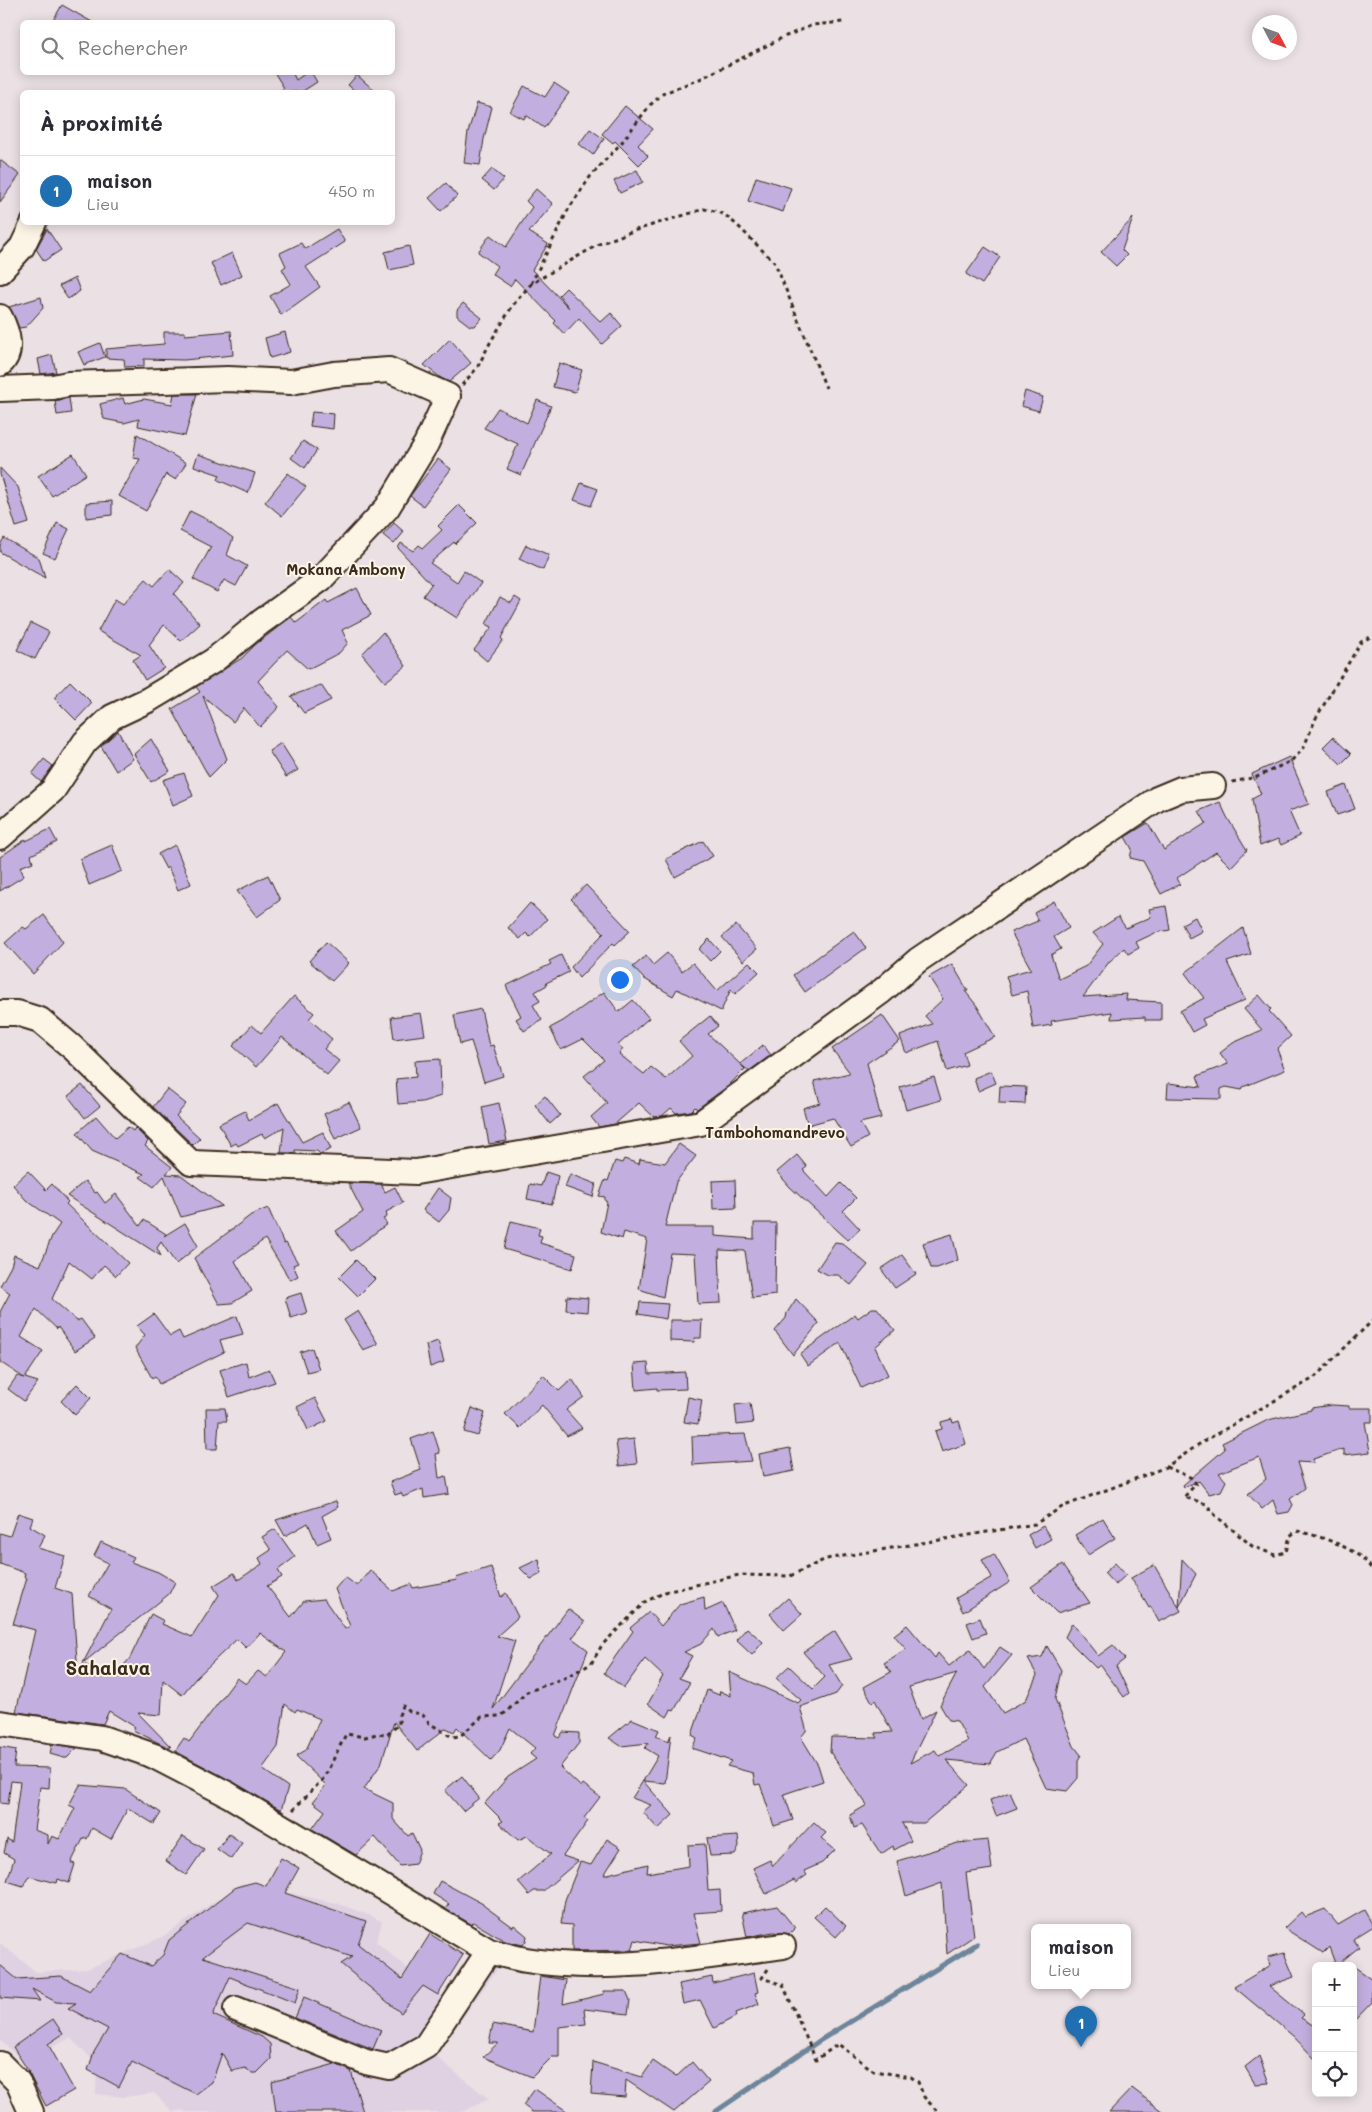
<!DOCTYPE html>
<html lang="fr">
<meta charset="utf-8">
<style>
body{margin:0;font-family:Mali,sans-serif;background:#f7f7f7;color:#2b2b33}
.controls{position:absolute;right:15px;bottom:15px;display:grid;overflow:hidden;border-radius:8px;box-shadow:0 2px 12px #0003}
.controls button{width:45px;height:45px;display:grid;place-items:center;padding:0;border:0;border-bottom:1px solid #e1e1e2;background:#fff;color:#2b2b33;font:25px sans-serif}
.compass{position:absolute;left:1252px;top:15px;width:45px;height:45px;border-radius:50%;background:#fff;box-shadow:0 2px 12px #0003;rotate:131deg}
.you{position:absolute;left:619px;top:979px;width:18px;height:18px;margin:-12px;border:4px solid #fff;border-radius:50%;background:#1a73e8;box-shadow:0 0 0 8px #1a73e833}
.badge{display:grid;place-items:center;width:32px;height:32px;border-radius:50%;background:#1f6fb2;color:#fff;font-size:16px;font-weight:700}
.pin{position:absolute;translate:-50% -41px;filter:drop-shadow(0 1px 2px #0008)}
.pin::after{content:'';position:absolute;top:26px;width:18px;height:15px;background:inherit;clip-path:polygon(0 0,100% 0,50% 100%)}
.popup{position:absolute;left:1031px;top:1924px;width:100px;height:65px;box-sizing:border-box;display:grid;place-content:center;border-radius:8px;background:#fff;filter:drop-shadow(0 1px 4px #0005);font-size:16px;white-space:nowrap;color:#7c7c81}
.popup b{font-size:19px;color:#2b2b33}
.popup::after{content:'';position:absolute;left:50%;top:100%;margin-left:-10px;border:10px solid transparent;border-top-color:#fff}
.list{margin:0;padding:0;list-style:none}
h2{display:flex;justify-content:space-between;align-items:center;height:65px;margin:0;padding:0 20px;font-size:21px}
h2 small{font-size:16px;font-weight:400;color:#7c7c81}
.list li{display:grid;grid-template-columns:32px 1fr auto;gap:15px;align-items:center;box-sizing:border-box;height:70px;padding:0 20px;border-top:1px solid #e1e1e2}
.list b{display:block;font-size:19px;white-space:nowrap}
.list p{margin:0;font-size:16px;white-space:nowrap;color:#7c7c81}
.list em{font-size:16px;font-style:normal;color:#7c7c81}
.icon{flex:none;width:28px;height:28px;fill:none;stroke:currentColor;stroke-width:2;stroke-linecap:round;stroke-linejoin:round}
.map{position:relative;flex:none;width:1372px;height:2112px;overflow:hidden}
.search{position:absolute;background:#fff;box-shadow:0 2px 12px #0003;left:20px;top:20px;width:375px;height:55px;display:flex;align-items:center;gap:12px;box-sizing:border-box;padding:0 18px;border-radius:8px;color:#7c7c81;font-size:19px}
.panel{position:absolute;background:#fff;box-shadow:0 2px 12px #0003;left:20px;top:90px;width:375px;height:135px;border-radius:8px}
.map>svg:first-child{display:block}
.built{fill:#dfd1e2}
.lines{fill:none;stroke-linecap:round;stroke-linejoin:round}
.stream{stroke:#6d859a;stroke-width:5}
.building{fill:#c3afdf;stroke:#3b2a1e;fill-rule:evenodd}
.minor-casing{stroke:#3b2a1e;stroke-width:28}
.path{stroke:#3b2a1e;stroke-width:3;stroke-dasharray:4 4;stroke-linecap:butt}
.minor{stroke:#fcf5e5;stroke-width:24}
.labels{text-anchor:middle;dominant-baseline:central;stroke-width:4;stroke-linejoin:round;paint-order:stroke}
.neighbourhood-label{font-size:15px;font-weight:bold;fill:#3b2a1e;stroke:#fcf5e5}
.district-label{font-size:19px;font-weight:bold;fill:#3b2a1e;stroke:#fcf5e5}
</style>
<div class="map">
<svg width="1372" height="2112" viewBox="0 0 1372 2112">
<rect width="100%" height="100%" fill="#ebe0e3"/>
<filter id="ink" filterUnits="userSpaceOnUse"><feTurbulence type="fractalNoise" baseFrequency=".02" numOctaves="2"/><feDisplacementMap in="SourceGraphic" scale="10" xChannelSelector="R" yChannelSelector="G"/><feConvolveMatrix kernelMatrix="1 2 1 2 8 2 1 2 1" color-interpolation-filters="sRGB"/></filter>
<g filter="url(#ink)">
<path class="built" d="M 242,1883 L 336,1903 L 371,1916 L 382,1922 L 376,1942 L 446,2000 L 471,1949 L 501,1964 L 435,2056 L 489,2099 L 462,2112 L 186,2112 L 182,2110 L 173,2112 L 154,2093 L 125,2097 L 96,2094 L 97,2064 L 70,2038 L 23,2062 L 0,2040 L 0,1943 L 36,1972 L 87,1969 L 162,1937 Z"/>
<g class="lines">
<path class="stream" d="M 715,2112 L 819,2041 L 977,1944"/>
</g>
<path class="building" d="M 62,5 L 92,22 L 52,22 Z
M 274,72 L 292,72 L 296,80 L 307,72 L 311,72 L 317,82 L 303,91 L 304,92 L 278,92 L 284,88 Z
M 357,75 L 376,92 L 356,92 L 348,85 Z
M 554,83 L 569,93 L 544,128 L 526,115 L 524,119 L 510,112 L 524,86 L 545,97 Z
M 477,103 L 492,107 L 484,139 L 480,165 L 464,163 L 468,132 Z
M 625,106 L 653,129 L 638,145 L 648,156 L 639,165 L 615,141 L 613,143 L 602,134 Z
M 590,129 L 604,139 L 593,155 L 579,144 Z
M 0,160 L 20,175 L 0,202 Z
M 492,169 L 504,179 L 494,190 L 482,180 Z
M 637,170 L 643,182 L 620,193 L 614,181 Z
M 756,177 L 791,188 L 783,212 L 748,201 Z
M 446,183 L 457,196 L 441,211 L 429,198 Z
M 536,189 L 553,204 L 529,232 L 548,244 L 532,270 L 569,308 L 559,295 L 566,288 L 601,322 L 611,313 L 622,326 L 602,344 L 579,318 L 564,334 L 554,323 L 556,321 L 515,279 L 510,286 L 492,274 L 497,266 L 478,252 L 490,235 L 506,247 L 532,207 L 526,201 Z
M 1133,218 L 1122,250 L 1127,255 L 1116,266 L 1101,252 Z
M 47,229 L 61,250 L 44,261 L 36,249 Z
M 337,229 L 345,242 L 306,267 L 320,287 L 281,315 L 270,296 L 291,284 L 282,269 L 286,266 L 280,253 L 301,243 L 305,249 Z
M 409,246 L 413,265 L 389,270 L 385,252 Z
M 985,247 L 1000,257 L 982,284 L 966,274 Z
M 232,253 L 242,275 L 221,285 L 211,263 Z
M 75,278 L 80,291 L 68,299 L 59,286 Z
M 41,297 L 43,308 L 26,327 L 19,328 L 9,307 Z
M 463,303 L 482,318 L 475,326 L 470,326 L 457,316 L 457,310 Z
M 231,331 L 233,355 L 184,360 L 144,359 L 144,366 L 125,367 L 124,359 L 106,358 L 106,349 L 164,344 L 164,332 L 185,332 L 185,335 Z
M 285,332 L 290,352 L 270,358 L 265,338 Z
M 450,339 L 471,363 L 449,382 L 441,378 L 424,365 Z
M 100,343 L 105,357 L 84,365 L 78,352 Z
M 52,355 L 56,372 L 41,374 L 38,359 Z
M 559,363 L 582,370 L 575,392 L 553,387 Z
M 1025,391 L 1043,397 L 1039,411 L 1021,406 Z
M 174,394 L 197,394 L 185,436 L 138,426 L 139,419 L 124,423 L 104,419 L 100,404 L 123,398 L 125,404 L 144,399 L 172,404 Z
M 69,398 L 71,413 L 57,415 L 55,401 Z
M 537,400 L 551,406 L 521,475 L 507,469 L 518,444 L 484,428 L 498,408 L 527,423 Z
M 312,412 L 334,414 L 333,429 L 310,426 Z
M 137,434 L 186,463 L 176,480 L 166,474 L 146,511 L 119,496 L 140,459 L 133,458 Z
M 303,441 L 317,450 L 305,468 L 291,458 Z
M 73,454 L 86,474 L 52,496 L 38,476 Z
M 198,454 L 255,473 L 248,493 L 218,480 L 220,475 L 194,466 Z
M 438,459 L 451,469 L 423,506 L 410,496 Z
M 0,468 L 18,487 L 29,523 L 16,527 L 0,474 Z
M 288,473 L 306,487 L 282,516 L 265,502 Z
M 581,483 L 598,489 L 591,506 L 574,500 Z
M 112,501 L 112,515 L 86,518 L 86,503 Z
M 459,505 L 477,523 L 455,544 L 454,542 L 430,563 L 457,582 L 464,571 L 481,583 L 457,618 L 423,596 L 432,583 L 431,584 L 398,548 L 401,543 L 413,551 L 419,545 L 423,548 L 442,530 L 438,526 Z
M 190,511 L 210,521 L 233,538 L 227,555 L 247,566 L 236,586 L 224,580 L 217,592 L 193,579 L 211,547 L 180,531 Z
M 57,523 L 69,529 L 55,558 L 43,553 Z
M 394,523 L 404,532 L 394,544 L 383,535 Z
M 4,538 L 39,558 L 45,578 L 0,552 L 0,545 Z
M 526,545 L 549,555 L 543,570 L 519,559 Z
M 169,569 L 184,583 L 174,594 L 200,624 L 181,641 L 164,625 L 149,645 L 164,668 L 145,680 L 133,660 L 141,655 L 98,631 L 115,599 L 123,604 L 146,579 L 154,586 Z
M 357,588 L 371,615 L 342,630 L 348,643 L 339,653 L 308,669 L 287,650 L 258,681 L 279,707 L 260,727 L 244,708 L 233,722 L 203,696 L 227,759 L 209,777 L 172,709 L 200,692 L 196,687 L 242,658 L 255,645 L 291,617 L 296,623 L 326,600 L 328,603 Z
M 500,597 L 511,603 L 515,597 L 521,601 L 501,638 L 503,640 L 487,661 L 474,650 L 492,627 L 486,624 Z
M 31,623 L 49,632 L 35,659 L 17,650 Z
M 383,632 L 406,666 L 385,682 L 362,654 Z
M 70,681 L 92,703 L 76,720 L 54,698 Z
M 321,685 L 331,700 L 304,713 L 291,696 Z
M 118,731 L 133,759 L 116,771 L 101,746 Z
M 1333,737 L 1351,754 L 1341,764 L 1323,747 Z
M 151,739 L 170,771 L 151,782 L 134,754 Z
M 281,743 L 298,770 L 286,777 L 269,751 Z
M 1289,757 L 1309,804 L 1289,811 L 1300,836 L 1281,845 L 1278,839 L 1260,846 L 1252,799 L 1261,794 L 1252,774 Z
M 44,759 L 53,766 L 41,782 L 32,774 Z
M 184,773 L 193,796 L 173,805 L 163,780 Z
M 1346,785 L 1355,809 L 1337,815 L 1328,792 Z
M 1220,802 L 1227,817 L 1247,850 L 1231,867 L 1216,852 L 1177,878 L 1180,884 L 1161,894 L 1143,861 L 1130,858 L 1132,849 L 1125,837 L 1148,823 L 1164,850 L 1206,823 L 1199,811 Z
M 50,829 L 57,842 L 31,855 L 33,862 L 20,867 L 24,876 L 0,891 L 0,857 L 26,839 L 26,841 Z
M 703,841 L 713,856 L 675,877 L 666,859 Z
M 112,845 L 122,871 L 89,885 L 80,859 Z
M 175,845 L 191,884 L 178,890 L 168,867 L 166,869 L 158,854 Z
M 268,875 L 280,900 L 257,917 L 237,891 Z
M 586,885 L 630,931 L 615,945 L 613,943 L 579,978 L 571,967 L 604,933 L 571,899 Z
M 1054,901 L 1069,928 L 1054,937 L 1061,949 L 1051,955 L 1059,979 L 1086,966 L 1103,944 L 1093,933 L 1118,917 L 1126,928 L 1151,917 L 1149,909 L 1166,906 L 1170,930 L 1155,933 L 1136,942 L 1139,948 L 1128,954 L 1124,948 L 1109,962 L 1083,997 L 1127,994 L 1126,1000 L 1161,1002 L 1161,1020 L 1145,1020 L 1145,1017 L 1111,1019 L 1112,1012 L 1051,1021 L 1052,1025 L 1033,1028 L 1027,991 L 1012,995 L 1006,976 L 1031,969 L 1011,932 L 1038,921 L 1034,913 Z
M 530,903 L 547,919 L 530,937 L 526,933 L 520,939 L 508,928 Z
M 44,915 L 63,942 L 33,974 L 5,943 L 23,927 L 26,929 Z
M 1195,917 L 1202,931 L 1189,938 L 1182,924 Z
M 736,925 L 757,949 L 743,961 L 722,937 Z
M 1243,928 L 1251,954 L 1227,962 L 1245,1000 L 1202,1019 L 1205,1025 L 1192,1032 L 1180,1011 L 1204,998 L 1185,973 Z
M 854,931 L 866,948 L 805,992 L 793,975 Z
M 709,939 L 720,951 L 710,961 L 699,949 Z
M 326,942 L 349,963 L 332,981 L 309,961 Z
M 667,953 L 682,971 L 693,963 L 717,991 L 749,962 L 759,972 L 735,994 L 731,989 L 721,1011 L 677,989 L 673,996 L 643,978 L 633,967 L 646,956 L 653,965 Z
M 561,955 L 569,972 L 546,983 L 547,985 L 535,992 L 540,1001 L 533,1005 L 542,1020 L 524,1031 L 516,1019 L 521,1016 L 506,986 L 551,964 L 549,961 Z
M 952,964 L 968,991 L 965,991 L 977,1006 L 995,1037 L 963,1052 L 967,1065 L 947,1071 L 938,1041 L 906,1053 L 900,1036 L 932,1024 L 925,1016 L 943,999 L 929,977 Z
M 604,992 L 619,1012 L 633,1000 L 649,1018 L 618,1045 L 623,1049 L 619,1054 L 644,1074 L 651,1067 L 666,1079 L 692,1056 L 679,1041 L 710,1016 L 718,1026 L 708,1034 L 740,1064 L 763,1045 L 771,1055 L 749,1071 L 740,1064 L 745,1069 L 728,1086 L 697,1109 L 695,1107 L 691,1111 L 676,1113 L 671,1108 L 662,1116 L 654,1117 L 639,1103 L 615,1124 L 599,1127 L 591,1117 L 607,1103 L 584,1076 L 604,1060 L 583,1039 L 561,1050 L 550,1028 L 563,1021 Z
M 1259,995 L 1271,1009 L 1269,1011 L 1291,1036 L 1277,1049 L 1285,1070 L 1243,1087 L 1242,1090 L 1226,1087 L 1221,1089 L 1221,1099 L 1167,1098 L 1168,1083 L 1201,1087 L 1197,1076 L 1228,1064 L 1220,1053 L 1233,1043 L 1262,1030 L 1244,1009 Z
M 294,996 L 314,1013 L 309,1019 L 332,1039 L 324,1049 L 339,1061 L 327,1075 L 282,1037 L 256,1067 L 233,1046 L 252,1025 L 261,1033 Z
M 481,1009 L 489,1046 L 493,1045 L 503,1076 L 484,1082 L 471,1041 L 460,1044 L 454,1015 Z
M 421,1013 L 425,1035 L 394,1039 L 391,1017 Z
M 882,1015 L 900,1041 L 867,1063 L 881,1118 L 860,1123 L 868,1137 L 851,1147 L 833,1118 L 808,1125 L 803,1108 L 820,1103 L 814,1081 L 850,1073 L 832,1049 Z
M 440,1059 L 441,1096 L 422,1102 L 398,1104 L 396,1079 L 416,1077 L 415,1061 Z
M 991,1071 L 996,1083 L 978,1091 L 974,1078 Z
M 934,1077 L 941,1100 L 906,1110 L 900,1087 Z
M 82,1085 L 100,1106 L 85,1118 L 68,1096 Z
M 1000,1086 L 1026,1087 L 1025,1104 L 999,1103 Z
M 167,1089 L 186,1104 L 176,1116 L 200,1138 L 193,1145 L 153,1107 Z
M 545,1096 L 560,1115 L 550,1124 L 535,1105 Z
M 349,1102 L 361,1127 L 335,1139 L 324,1114 Z
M 278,1103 L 302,1142 L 323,1132 L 331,1149 L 320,1154 L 317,1151 L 295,1150 L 295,1153 L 281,1153 L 284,1127 L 265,1138 L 262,1134 L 238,1146 L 236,1143 L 231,1146 L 219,1124 L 245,1111 L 249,1120 Z
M 499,1103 L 507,1141 L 489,1144 L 482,1107 Z
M 96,1116 L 115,1138 L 128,1127 L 133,1131 L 135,1128 L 148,1141 L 145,1146 L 172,1167 L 166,1174 L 181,1175 L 222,1206 L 181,1217 L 164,1176 L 154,1187 L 140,1177 L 144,1174 L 92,1151 L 77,1133 Z
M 679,1144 L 696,1156 L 676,1182 L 665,1227 L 715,1227 L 715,1236 L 754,1239 L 754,1223 L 776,1223 L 775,1295 L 752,1298 L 745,1251 L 719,1250 L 721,1303 L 698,1304 L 695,1254 L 670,1253 L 663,1297 L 639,1289 L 647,1239 L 624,1232 L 622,1239 L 601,1232 L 607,1202 L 605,1201 L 605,1197 L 599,1196 L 605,1180 L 608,1181 L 615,1161 L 622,1163 L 624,1159 L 639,1164 L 640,1159 L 665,1163 Z
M 797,1155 L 807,1167 L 803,1170 L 828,1197 L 841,1183 L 856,1198 L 843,1211 L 860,1229 L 848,1240 L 790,1187 L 777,1172 Z
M 28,1171 L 46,1190 L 52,1184 L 68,1202 L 66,1204 L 128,1263 L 116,1276 L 104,1265 L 92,1279 L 69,1261 L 52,1299 L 77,1321 L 81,1319 L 95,1338 L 75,1351 L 58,1327 L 57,1329 L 36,1309 L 21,1337 L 43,1351 L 25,1378 L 38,1382 L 24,1401 L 8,1389 L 17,1376 L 24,1378 L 0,1362 L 0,1312 L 10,1293 L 0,1286 L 11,1266 L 14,1255 L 40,1266 L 52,1236 L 60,1224 L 26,1200 L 13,1185 Z
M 546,1172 L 558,1176 L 552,1204 L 527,1199 L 530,1184 L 541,1186 Z
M 570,1174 L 596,1184 L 593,1197 L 565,1187 Z
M 735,1180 L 736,1208 L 713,1209 L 712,1181 Z
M 85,1181 L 95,1193 L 97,1192 L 105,1203 L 116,1194 L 140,1226 L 144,1220 L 166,1234 L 164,1236 L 185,1223 L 198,1246 L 176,1264 L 161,1242 L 157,1248 L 161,1256 L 67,1196 Z
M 348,1183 L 381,1184 L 385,1192 L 395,1187 L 403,1203 L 386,1212 L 387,1217 L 383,1219 L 387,1224 L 351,1251 L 336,1231 L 363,1212 Z
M 438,1188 L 451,1198 L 449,1210 L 439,1222 L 423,1210 Z
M 268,1208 L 284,1244 L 286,1243 L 298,1263 L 293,1265 L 298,1276 L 290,1280 L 265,1239 L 235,1261 L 252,1291 L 232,1303 L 219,1304 L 194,1258 L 251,1215 Z
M 511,1221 L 540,1228 L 538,1235 L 542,1236 L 540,1243 L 576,1254 L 572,1269 L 504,1249 Z
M 952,1234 L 958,1260 L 937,1268 L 931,1268 L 923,1243 Z
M 835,1242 L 842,1243 L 868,1265 L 851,1285 L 838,1275 L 828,1275 L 817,1269 Z
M 902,1255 L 916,1274 L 895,1288 L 881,1269 Z
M 356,1260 L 375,1279 L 358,1296 L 339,1277 Z
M 301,1293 L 307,1313 L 291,1318 L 285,1298 Z
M 567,1296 L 588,1298 L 587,1312 L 566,1310 Z
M 796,1299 L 819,1323 L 793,1355 L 775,1331 L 786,1318 L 787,1313 Z
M 640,1302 L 668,1304 L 666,1319 L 638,1314 Z
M 872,1308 L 877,1308 L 895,1330 L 875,1347 L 888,1375 L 861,1388 L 840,1343 L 808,1366 L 800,1354 L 855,1314 L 858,1318 Z
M 358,1311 L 378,1344 L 363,1350 L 344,1320 Z
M 154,1314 L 170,1336 L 179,1331 L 183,1339 L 237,1316 L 243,1334 L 220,1340 L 224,1352 L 159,1384 L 155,1376 L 152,1378 L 135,1348 L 145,1335 L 137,1326 Z
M 670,1320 L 702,1320 L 701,1338 L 695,1338 L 694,1342 L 670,1341 Z
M 438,1341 L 444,1362 L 430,1367 L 426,1345 Z
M 312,1348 L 319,1369 L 307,1372 L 300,1352 Z
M 246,1362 L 249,1377 L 269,1369 L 275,1382 L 229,1397 L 220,1370 Z
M 648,1363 L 649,1374 L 685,1372 L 686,1389 L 657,1390 L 657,1388 L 636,1390 L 634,1364 Z
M 543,1375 L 559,1391 L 572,1379 L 584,1397 L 566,1410 L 582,1428 L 567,1436 L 542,1405 L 520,1428 L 505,1414 Z
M 77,1384 L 91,1398 L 75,1415 L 61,1401 Z
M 688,1397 L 702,1400 L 698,1424 L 684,1422 Z
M 315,1398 L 327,1421 L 308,1430 L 297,1407 Z
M 750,1403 L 753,1423 L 737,1425 L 735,1405 Z
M 1332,1405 L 1349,1406 L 1349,1408 L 1372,1408 L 1372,1422 L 1365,1422 L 1370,1452 L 1344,1455 L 1344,1449 L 1313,1459 L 1314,1463 L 1297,1462 L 1305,1488 L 1290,1499 L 1293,1505 L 1289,1512 L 1278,1514 L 1273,1500 L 1262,1509 L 1248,1494 L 1266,1479 L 1259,1457 L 1219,1473 L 1226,1481 L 1221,1491 L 1209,1494 L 1199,1481 L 1184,1487 L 1183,1485 L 1225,1449 L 1222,1443 L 1268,1420 L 1311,1410 L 1311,1408 Z
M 206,1408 L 225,1408 L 227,1421 L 219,1421 L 217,1449 L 207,1449 Z
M 472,1408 L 485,1413 L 478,1436 L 464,1432 Z
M 952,1419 L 953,1423 L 959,1421 L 966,1444 L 942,1452 L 935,1431 L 942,1429 L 941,1422 Z
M 433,1431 L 440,1453 L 436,1454 L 439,1478 L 446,1476 L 449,1494 L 424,1498 L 423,1489 L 403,1497 L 401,1493 L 395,1495 L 390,1482 L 421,1470 L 411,1439 Z
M 745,1434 L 752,1461 L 693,1465 L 692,1436 Z
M 634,1439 L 637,1464 L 619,1466 L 616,1441 Z
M 790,1448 L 794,1471 L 763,1477 L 759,1454 Z
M 336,1501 L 338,1507 L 322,1516 L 331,1538 L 317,1544 L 308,1523 L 285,1536 L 276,1520 Z
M 18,1513 L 33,1518 L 30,1526 L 45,1535 L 38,1548 L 65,1556 L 55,1588 L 72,1594 L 78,1673 L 83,1664 L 115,1676 L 130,1658 L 151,1614 L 164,1621 L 162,1624 L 192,1637 L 219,1595 L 213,1586 L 234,1573 L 238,1580 L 262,1564 L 259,1558 L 271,1550 L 262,1537 L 275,1529 L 295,1557 L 278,1570 L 282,1577 L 267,1586 L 291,1617 L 304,1601 L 324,1599 L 345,1629 L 350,1626 L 335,1589 L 345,1577 L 357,1586 L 370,1570 L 393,1591 L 411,1584 L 413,1588 L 457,1580 L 456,1578 L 491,1567 L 501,1597 L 506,1593 L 518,1617 L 497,1636 L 515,1641 L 493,1709 L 568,1609 L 585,1622 L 572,1638 L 588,1650 L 555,1736 L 559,1738 L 563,1732 L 579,1733 L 579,1743 L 560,1767 L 581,1787 L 583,1784 L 600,1797 L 584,1818 L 588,1821 L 563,1856 L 578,1861 L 543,1891 L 534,1891 L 529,1895 L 518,1882 L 551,1854 L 527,1836 L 518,1840 L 499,1823 L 503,1821 L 485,1803 L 508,1777 L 536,1759 L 530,1754 L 535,1748 L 510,1728 L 500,1750 L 491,1760 L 457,1727 L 454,1732 L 446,1728 L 417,1751 L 394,1722 L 381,1764 L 364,1789 L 393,1803 L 393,1819 L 408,1836 L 412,1833 L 420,1850 L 415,1864 L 400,1866 L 375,1837 L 356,1855 L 312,1829 L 325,1811 L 313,1802 L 326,1785 L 296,1756 L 306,1750 L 320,1719 L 297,1709 L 295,1712 L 285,1704 L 278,1747 L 262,1769 L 288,1787 L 281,1810 L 235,1783 L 175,1751 L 184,1738 L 189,1742 L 237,1678 L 246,1684 L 258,1671 L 267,1677 L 286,1652 L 260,1633 L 246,1648 L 237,1639 L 195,1679 L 182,1695 L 163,1680 L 161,1715 L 138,1713 L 171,1747 L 169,1748 L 133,1730 L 135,1727 L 109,1711 L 103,1724 L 16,1712 L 35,1630 L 13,1624 L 27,1578 L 24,1577 L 25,1573 L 0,1564 L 0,1533 L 10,1536 Z
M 1103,1518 L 1115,1538 L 1088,1555 L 1075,1535 Z
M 1043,1526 L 1051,1539 L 1035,1548 L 1028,1535 Z
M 101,1542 L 134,1557 L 131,1562 L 158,1572 L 175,1582 L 169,1594 L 83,1663 L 111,1609 L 89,1596 L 108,1563 L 94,1556 Z
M 994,1554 L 1010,1582 L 963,1612 L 956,1598 L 992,1577 L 982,1560 Z
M 539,1559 L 541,1574 L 531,1579 L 520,1568 Z
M 1182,1559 L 1196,1574 L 1179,1607 Z
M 1115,1563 L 1126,1575 L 1115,1585 L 1104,1573 Z
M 1063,1564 L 1090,1603 L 1057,1613 L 1031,1587 Z
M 1154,1565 L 1181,1611 L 1159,1622 L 1151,1607 L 1149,1608 L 1131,1578 Z
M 704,1597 L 705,1611 L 723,1603 L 735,1630 L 718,1637 L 714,1629 L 701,1644 L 684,1652 L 692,1656 L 679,1678 L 690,1682 L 674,1711 L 671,1710 L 667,1717 L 648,1704 L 663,1676 L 645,1659 L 624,1688 L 604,1673 L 633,1631 L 630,1628 L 649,1612 L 661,1626 L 680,1604 Z
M 788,1598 L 802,1614 L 784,1630 L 770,1614 Z
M 980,1618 L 986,1633 L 973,1638 L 967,1623 Z
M 1072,1623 L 1098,1656 L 1113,1645 L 1125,1659 L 1116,1666 L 1129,1693 L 1124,1697 L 1100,1665 L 1096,1668 L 1065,1637 Z
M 907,1625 L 935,1658 L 938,1653 L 949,1666 L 970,1650 L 984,1669 L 1000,1647 L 1012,1655 L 985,1687 L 1003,1713 L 1026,1700 L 1037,1675 L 1028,1659 L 1042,1657 L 1047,1646 L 1061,1670 L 1055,1699 L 1074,1746 L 1081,1755 L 1078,1760 L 1078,1778 L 1067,1791 L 1046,1788 L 1023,1739 L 997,1752 L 990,1764 L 946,1760 L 969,1785 L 924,1823 L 902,1823 L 911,1841 L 894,1850 L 893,1846 L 881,1854 L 862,1825 L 854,1828 L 850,1815 L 867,1805 L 830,1752 L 831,1737 L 878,1738 L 875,1733 L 892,1732 L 875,1700 L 872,1702 L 864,1687 L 891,1672 L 884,1663 L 906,1649 L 894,1635 ZM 957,1673 L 940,1705 L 949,1720 L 957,1721 L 968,1741 L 939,1756 L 935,1750 L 910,1763 L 936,1710 L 921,1719 L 909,1687 Z
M 747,1628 L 763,1642 L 752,1655 L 736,1640 Z
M 835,1631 L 852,1659 L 829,1665 L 842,1686 L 836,1694 L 800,1707 L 806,1728 L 806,1731 L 801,1737 L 818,1765 L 823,1781 L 784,1794 L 793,1820 L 774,1826 L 760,1784 L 755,1785 L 753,1773 L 727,1766 L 731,1761 L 692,1748 L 697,1738 L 692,1735 L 707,1690 L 719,1695 L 720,1691 L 731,1696 L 729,1672 L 798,1703 L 801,1700 L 776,1678 L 789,1666 L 813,1689 L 825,1677 L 803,1652 Z
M 632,1719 L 659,1730 L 656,1736 L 668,1741 L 671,1735 L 665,1783 L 643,1781 L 658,1756 L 645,1748 L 649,1743 L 621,1746 L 609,1738 Z
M 52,1744 L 77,1748 L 67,1758 L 64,1758 L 50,1754 Z
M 0,1747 L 16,1750 L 14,1767 L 50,1768 L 49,1788 L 40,1787 L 34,1830 L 48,1835 L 48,1844 L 52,1836 L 59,1839 L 75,1808 L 69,1805 L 80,1785 L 125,1789 L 161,1813 L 154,1824 L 128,1808 L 111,1839 L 92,1828 L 87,1839 L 84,1837 L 71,1863 L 75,1864 L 69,1883 L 58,1879 L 57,1883 L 29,1876 L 23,1886 L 7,1881 L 14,1859 L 4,1853 L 7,1839 L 12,1842 L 20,1782 L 11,1781 L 8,1804 L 0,1803 Z
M 462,1776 L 479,1798 L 463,1811 L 445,1790 Z
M 643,1781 L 673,1815 L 658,1829 L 643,1812 L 651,1805 L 632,1798 Z
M 1010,1792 L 1017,1808 L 996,1816 L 990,1800 Z
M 814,1822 L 826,1833 L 821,1838 L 835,1850 L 822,1863 L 804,1871 L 807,1875 L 796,1883 L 794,1880 L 766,1894 L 753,1868 L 770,1860 L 773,1866 Z
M 229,1834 L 242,1843 L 231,1859 L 217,1849 Z
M 183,1836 L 204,1849 L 186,1875 L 166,1861 Z
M 738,1836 L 739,1847 L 735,1855 L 710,1856 L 707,1838 Z
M 607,1839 L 621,1848 L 604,1875 L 648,1864 L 647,1873 L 689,1866 L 688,1845 L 705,1844 L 708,1891 L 720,1890 L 721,1911 L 693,1913 L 701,1943 L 666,1946 L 635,1940 L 632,1950 L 572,1951 L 572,1925 L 561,1924 L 565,1900 L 580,1862 L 591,1865 Z
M 988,1840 L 992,1869 L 966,1873 L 974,1936 L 947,1954 L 942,1883 L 906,1896 L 897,1861 L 958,1843 Z
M 281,1858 L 299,1868 L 285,1893 L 366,1921 L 358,1944 L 402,1979 L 430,1934 L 463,1955 L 438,1995 L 423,1986 L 401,2013 L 341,1964 L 352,1957 L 248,1923 L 203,1957 L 300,1988 L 295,2003 L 230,1977 L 213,2015 L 262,2037 L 270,2044 L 271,2059 L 257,2073 L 252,2073 L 245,2068 L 232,2071 L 222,2053 L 212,2082 L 196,2094 L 132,2062 L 119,2087 L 88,2070 L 94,2052 L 108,2029 L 68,2008 L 76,2003 L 56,2002 L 32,1989 L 40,2001 L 0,1998 L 0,1965 L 17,1979 L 61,1976 L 90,1991 L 122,1954 L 151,1966 L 163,1955 L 169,1940 L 236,1887 L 255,1882 L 266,1886 Z
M 440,1881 L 483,1904 L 483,1905 L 513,1927 L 514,1925 L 527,1936 L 526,1941 L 523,1945 L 505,1941 L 473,1922 L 471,1924 L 445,1909 L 449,1904 L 433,1894 Z
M 777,1906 L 795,1928 L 789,1934 L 773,1932 L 747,1937 L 742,1913 Z
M 825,1906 L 846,1926 L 836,1937 L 814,1917 Z
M 1325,1909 L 1338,1925 L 1364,1910 L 1372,1924 L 1372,1927 L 1353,1939 L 1359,1947 L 1336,1966 L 1329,1947 L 1323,1953 L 1284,1928 L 1301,1912 L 1305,1917 Z
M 1284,1953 L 1294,1977 L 1269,1986 L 1304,2015 L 1301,2018 L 1316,2027 L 1316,2060 L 1293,2036 L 1234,1987 L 1271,1965 L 1268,1957 Z
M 1353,1966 L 1372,1979 L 1372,2002 L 1353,2022 Z
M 754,1973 L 758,1992 L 755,1993 L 759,2004 L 736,2013 L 737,2016 L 714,2028 L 700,2000 L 683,2004 L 679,1984 L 712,1977 L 713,1983 Z
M 540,1976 L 566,1980 L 563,2004 L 604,1994 L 604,1991 L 626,1991 L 630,2000 L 628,2014 L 584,2009 L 586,2024 L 559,2027 L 559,2057 L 552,2057 L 532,2077 L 483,2057 L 498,2043 L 489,2043 L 493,2024 L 533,2032 Z
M 304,1997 L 381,2030 L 373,2049 L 295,2018 Z
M 53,2019 L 63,2034 L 48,2044 L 74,2090 L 46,2106 L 28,2072 L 29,2072 L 13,2047 Z
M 1259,2056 L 1269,2083 L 1255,2084 L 1245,2067 Z
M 653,2061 L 676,2077 L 692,2062 L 709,2082 L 674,2112 L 626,2080 L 625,2097 L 591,2094 L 593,2062 L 642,2077 Z
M 335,2064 L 351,2071 L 363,2112 L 276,2112 L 272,2082 Z
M 1132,2088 L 1163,2112 L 1109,2112 Z
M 535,2089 L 568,2112 L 532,2112 L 523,2105 Z"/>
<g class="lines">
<defs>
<path id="minor" d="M 0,271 L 22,247 L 34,222
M 0,317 C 7,331 14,352 0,364
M 0,389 L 53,387 L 68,384 L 228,379 L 291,382 L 334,374 L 389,370 L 448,396 L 426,444 L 387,508 L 321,579 L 261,622 L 213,661 L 148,700 L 112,717 L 85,742 L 53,790 L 0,837
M 0,1013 L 17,1013 L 40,1020 L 73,1048 L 191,1163 L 416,1172 L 701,1123 L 882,991 L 918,960 L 1157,799 L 1181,789 L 1213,786
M 0,1723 L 102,1738 L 154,1756 L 229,1795 L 489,1951 C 501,1954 514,1958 526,1960 C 611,1974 699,1957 783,1946
M 236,2009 L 366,2062 L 389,2067 L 426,2046 L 489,1951
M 0,2064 L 18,2082 L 31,2112"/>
</defs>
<use href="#minor" class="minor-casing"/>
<path class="path" d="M 531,284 L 568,210 L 590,177 L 622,142 L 650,105 L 664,93 L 702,78 L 786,36 L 813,25 L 843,22
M 462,385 L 477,368 L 491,341 L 513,305 L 531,284 L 599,244 L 633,231 L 704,209 L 715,211 L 725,215 L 738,226 L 775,263 L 826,388
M 1232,782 L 1257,777 L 1291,761 L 1303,749 L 1316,718 L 1361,642 L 1372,636
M 1166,1467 L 1192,1478 L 1196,1484 L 1184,1497 L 1206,1504 L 1215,1515 L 1252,1546 L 1275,1555 L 1286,1552 L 1290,1536 L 1297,1531 C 1320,1536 1361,1549 1372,1570
M 293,1810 L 324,1778 L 346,1734 L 365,1737 L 377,1734 L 387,1735 L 399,1724 L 399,1715 L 403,1706 L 410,1712 L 422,1714 L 429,1723 L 452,1737 L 460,1736 L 482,1717 L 499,1716 L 505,1713 L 527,1692 L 564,1678 L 591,1664 L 602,1645 L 645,1602 L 665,1592 L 739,1575 L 790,1576 L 826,1559 L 1035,1524 L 1062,1507 L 1166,1467 L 1201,1443 L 1314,1378 L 1372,1321
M 768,1969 L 762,1978 L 783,1985 L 816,2060 L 838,2044 L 874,2071 L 911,2077 L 918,2082 L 924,2097 L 938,2112"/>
<use href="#minor" class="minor"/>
</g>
</g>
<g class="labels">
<g class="neighbourhood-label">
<text x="346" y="569">Mokana Ambony</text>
<text x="775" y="1132">Tambohomandrevo</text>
</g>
<g class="district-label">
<text x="108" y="1667">Sahalava</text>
</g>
</g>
</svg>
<div class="controls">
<button>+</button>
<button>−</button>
<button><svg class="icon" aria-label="locate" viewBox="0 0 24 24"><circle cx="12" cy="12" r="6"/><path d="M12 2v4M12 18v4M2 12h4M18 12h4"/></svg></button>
</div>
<svg class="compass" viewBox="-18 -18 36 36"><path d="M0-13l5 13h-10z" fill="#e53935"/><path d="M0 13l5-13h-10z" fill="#7c7c81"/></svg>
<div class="you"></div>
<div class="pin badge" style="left:1081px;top:2047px">1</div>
<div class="popup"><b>maison</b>Lieu</div>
<div class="search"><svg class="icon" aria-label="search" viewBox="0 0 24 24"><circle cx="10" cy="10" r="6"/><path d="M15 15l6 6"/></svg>Rechercher</div>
<section class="panel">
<h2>À proximité<small></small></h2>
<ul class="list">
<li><span class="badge">1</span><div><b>maison</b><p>Lieu</p></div><em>450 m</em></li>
</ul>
</section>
</div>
